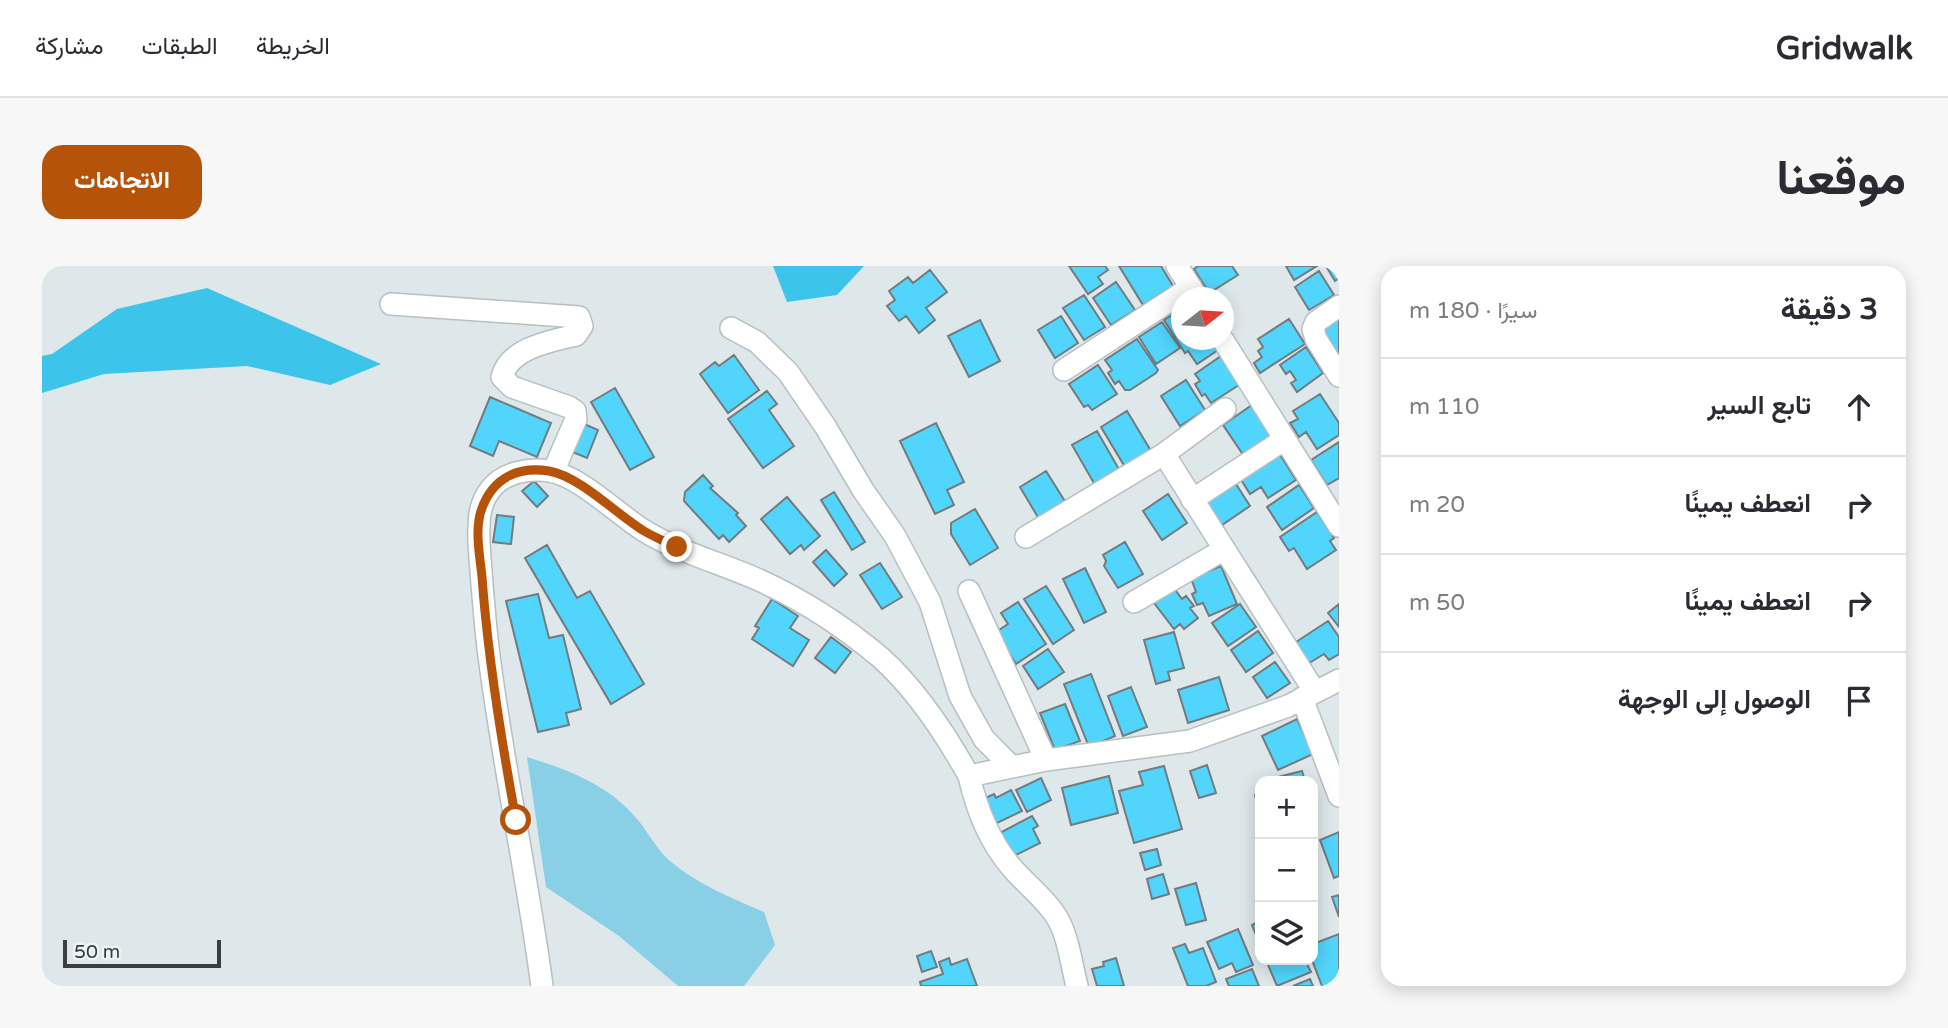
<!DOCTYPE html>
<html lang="ar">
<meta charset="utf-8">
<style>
body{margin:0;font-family:"Varela Round",Vazirmatn,sans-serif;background:#f7f7f7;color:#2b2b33;direction:rtl}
.controls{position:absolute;right:21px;bottom:21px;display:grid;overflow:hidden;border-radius:14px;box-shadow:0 4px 18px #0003}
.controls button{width:63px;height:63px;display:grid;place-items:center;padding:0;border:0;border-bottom:2px solid #e1e1e2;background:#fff;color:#2b2b33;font:35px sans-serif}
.compass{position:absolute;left:1129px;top:21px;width:63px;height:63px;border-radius:50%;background:#fff;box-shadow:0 4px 18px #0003;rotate:73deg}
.scale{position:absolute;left:21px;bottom:18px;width:158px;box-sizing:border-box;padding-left:7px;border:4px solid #3a3e3f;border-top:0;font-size:19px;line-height:24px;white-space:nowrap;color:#3a3e3f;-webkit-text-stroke:5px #ebf4f8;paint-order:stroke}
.stop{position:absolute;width:21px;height:21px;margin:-16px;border:5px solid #b45309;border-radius:50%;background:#fff}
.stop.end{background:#b45309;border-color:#fff;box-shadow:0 2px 7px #0008}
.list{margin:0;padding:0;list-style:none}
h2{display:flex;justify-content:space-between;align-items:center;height:91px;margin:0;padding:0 28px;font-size:30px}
h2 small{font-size:23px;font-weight:400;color:#7c7c81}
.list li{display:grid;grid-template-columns:46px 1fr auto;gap:21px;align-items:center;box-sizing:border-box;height:98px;padding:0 28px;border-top:2px solid #e1e1e2}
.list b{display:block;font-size:26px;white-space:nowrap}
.list em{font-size:23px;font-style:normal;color:#7c7c81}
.icon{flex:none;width:38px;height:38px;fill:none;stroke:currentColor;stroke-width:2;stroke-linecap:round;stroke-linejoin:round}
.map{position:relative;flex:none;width:1297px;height:720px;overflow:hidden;direction:ltr;border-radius:21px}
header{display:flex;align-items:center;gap:42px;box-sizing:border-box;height:98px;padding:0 35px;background:#fff;border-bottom:2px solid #e1e1e2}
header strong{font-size:33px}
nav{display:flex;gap:38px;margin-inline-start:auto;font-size:24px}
.intro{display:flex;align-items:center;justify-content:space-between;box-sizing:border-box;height:168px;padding:0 42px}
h1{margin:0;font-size:49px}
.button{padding:18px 32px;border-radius:21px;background:#b45309;color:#fff;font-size:24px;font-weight:700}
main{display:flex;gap:42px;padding:0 42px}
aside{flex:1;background:#fff;border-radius:21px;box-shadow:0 4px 18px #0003}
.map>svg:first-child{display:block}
.green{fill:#89cfe6}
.forest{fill:#3cc4eb}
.building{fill:#51d5fc;stroke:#727b7e;stroke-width:2}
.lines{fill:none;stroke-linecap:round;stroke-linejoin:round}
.minor-casing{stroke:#b6bfc2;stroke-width:24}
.minor{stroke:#fff;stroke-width:21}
.route{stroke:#b45309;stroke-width:9}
</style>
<header>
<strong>Gridwalk</strong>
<nav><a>الخريطة</a><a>الطبقات</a><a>مشاركة</a></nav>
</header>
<div class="intro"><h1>موقعنا</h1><a class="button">الاتجاهات</a></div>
<main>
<aside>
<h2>3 دقيقة<small>سيرًا · 180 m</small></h2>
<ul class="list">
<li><svg class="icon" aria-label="ahead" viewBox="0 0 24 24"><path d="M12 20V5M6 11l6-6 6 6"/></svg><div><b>تابع السير</b></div><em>110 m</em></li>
<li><svg class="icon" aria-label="right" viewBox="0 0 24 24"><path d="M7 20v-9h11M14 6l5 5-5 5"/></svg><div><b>انعطف يمينًا</b></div><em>20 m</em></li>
<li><svg class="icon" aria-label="right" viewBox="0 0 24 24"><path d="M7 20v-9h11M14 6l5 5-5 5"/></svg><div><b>انعطف يمينًا</b></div><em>50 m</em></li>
<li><svg class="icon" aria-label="arrive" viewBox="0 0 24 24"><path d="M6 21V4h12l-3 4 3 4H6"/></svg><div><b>الوصول إلى الوجهة</b></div></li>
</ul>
</aside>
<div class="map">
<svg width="1297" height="720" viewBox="0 0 1297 720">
<rect width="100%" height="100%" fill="#dee7ea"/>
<path class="green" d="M 485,491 C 526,504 566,518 595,553 C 606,566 615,584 628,595 C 655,618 689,632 722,646 L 733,679 L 702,720 L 636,720 L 577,670 L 504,621 Z"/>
<path class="forest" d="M 731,0 L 822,0 L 795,29 L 745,36 Z
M 165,22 L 339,98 L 288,119 L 205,100 L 62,108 L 0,127 L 0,90 L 10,88 L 75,43 Z"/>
<path class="building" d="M 1027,0 L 1063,0 L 1066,4 L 1056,11 L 1061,18 L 1046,28 Z
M 1077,0 L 1119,0 L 1131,20 L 1101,39 Z
M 1156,0 L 1190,0 L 1196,9 L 1167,27 L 1152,3 Z
M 1244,0 L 1275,0 L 1252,14 Z
M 1284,0 L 1297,0 L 1297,12 L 1293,15 Z
M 888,4 L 905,26 L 884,42 L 893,54 L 877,67 L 864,50 L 857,55 L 845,40 L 853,34 L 847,25 L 866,11 L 871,17 Z
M 1277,5 L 1292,29 L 1267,44 L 1253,21 Z
M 1074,16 L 1093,44 L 1069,59 L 1051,32 Z
M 1042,29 L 1063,61 L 1042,74 L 1021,42 Z
M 1140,42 L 1140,74 L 1169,74 L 1176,84 L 1155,98 L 1146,85 L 1143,87 L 1122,54 Z
M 1019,50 L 1036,77 L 1013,92 L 996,64 Z
M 1297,51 L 1297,86 L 1294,88 L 1278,64 Z
M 1247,53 L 1263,78 L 1218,107 L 1212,97 L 1220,91 L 1216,85 L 1221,81 L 1216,73 Z
M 938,54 L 958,95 L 927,111 L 906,70 Z
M 1120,56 L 1138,82 L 1114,98 L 1097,71 Z
M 1095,73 L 1116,104 L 1114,107 L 1088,124 L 1083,124 L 1077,115 L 1073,118 L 1066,107 L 1070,104 L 1063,94 Z
M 1264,81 L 1281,107 L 1255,126 L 1249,117 L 1254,114 L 1248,105 L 1244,108 L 1238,99 Z
M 692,89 L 717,124 L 686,147 L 658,108 L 673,96 L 677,100 Z
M 1179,90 L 1197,119 L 1169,137 L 1163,128 L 1160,130 L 1153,118 L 1158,115 L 1153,108 Z
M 1056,99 L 1075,128 L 1050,144 L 1046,139 L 1042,141 L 1027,118 Z
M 1144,114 L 1163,144 L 1138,160 L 1119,130 Z
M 573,122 L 612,191 L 588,204 L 549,136 Z
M 725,125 L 735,138 L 727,144 L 752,180 L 721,202 L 686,153 Z
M 1278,128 L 1297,157 L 1297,169 L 1275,183 L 1264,166 L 1257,171 L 1248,157 L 1256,153 L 1251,145 Z
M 448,131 L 509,157 L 495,191 L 457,175 L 451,190 L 428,180 Z
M 1210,139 L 1231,171 L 1202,190 L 1181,159 Z
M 1085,145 L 1109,185 L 1083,201 L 1059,161 Z
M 540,157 L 556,164 L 545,192 L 528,185 Z
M 894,157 L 922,216 L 905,224 L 912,239 L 893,248 L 858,175 Z
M 1055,165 L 1078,205 L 1053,219 L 1030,179 Z
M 1297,176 L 1297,212 L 1285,219 L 1269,194 Z
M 1237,187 L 1254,214 L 1226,232 L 1219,221 L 1208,228 L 1198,212 Z
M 1004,205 L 1024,237 L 997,253 L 978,221 Z
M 661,209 L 671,220 L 668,222 L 696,247 L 694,249 L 704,260 L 687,276 L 681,269 L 677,273 L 642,235 L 643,226 Z
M 492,215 L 506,230 L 495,241 L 480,225 Z
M 1194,218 L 1208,240 L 1177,261 L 1162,238 Z
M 1257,219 L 1272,242 L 1240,264 L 1225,241 Z
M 792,226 L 823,276 L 810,284 L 779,234 Z
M 1126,228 L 1145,257 L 1120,274 L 1101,245 Z
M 745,231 L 778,270 L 762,284 L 759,279 L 748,288 L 719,253 Z
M 933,243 L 956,282 L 928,299 L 909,268 L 909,257 Z
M 1275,246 L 1292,272 L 1288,275 L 1294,284 L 1265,303 L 1252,282 L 1247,285 L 1238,271 Z
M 455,249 L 472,251 L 469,278 L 451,276 Z
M 1083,276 L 1101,308 L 1076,322 L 1062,300 L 1064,295 L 1061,289 Z
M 505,279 L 535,332 L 548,325 L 602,418 L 569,438 L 483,292 Z
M 784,284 L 805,308 L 792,320 L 771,296 Z
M 838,297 L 860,331 L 840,343 L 818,309 Z
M 1179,300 L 1195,338 L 1167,350 L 1161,337 L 1155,339 L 1150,328 L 1154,326 L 1149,312 Z
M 1043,302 L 1064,346 L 1042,357 L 1021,313 Z
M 1129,318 L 1140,333 L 1144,330 L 1152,340 L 1148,342 L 1156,352 L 1142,363 L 1138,358 L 1132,363 L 1109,333 Z
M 1004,320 L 1032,364 L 1011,378 L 982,333 Z
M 496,328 L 507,372 L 521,369 L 539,443 L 524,447 L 527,459 L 496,466 L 464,335 Z
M 730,333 L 756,350 L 748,362 L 767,374 L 751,400 L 710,373 L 717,362 L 713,360 Z
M 976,336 L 1004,378 L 974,398 L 954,366 L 966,358 L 959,347 Z
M 1198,338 L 1214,361 L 1186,380 L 1170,357 Z
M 1297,338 L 1297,361 L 1286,347 Z
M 1286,355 L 1297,371 L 1297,388 L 1287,394 L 1282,388 L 1264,399 L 1251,378 Z
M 1216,365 L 1231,387 L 1204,406 L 1189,384 Z
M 1132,366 L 1142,402 L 1126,406 L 1128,414 L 1114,418 L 1102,374 Z
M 789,371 L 809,386 L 793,407 L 773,392 Z
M 1006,383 L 1022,406 L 996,423 L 981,400 Z
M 1233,396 L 1248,417 L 1225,432 L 1211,411 Z
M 1049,408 L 1073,470 L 1047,481 L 1022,418 Z
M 1177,411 L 1187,444 L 1146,457 L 1136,424 Z
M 1089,421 L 1105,461 L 1081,470 L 1066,430 Z
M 1023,438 L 1038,475 L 1013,484 L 998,447 Z
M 1255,453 L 1271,488 L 1236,504 L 1220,470 Z
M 1165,499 L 1174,527 L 1157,532 L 1148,505 Z
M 1122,500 L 1140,563 L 1092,577 L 1077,525 L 1101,519 L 1097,506 Z
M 1260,505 L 1263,515 L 1233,515 L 1232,512 Z
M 1067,510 L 1076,547 L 1029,559 L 1020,522 Z
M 999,512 L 1009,534 L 985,546 L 974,524 Z
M 969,524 L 980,545 L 953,558 L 941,533 L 952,528 L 954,532 Z
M 1218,528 L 1218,549 L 1213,529 Z
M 990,550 L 996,560 L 991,563 L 998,577 L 968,592 L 956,568 Z
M 1297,566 L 1297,610 L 1292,612 L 1278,574 Z
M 1115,583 L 1119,599 L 1103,604 L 1098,587 Z
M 1121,608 L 1127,628 L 1110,633 L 1105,613 Z
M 1154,617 L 1164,654 L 1144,659 L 1133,623 Z
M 1297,629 L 1297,651 L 1290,631 Z
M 1218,655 L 1218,679 L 1210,659 Z
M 1196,663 L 1211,699 L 1194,706 L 1190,697 L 1177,703 L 1165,676 Z
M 1297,668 L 1297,720 L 1280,720 L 1270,694 L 1271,678 Z
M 1143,678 L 1147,687 L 1161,682 L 1174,716 L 1164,720 L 1146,720 L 1131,682 Z
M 889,685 L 895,701 L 880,706 L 875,690 Z
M 907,692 L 909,699 L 925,693 L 935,720 L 879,720 L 878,716 L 901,708 L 897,696 Z
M 1074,692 L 1082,720 L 1055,720 L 1050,703 L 1062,700 L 1061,696 Z
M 1224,694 L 1256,694 L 1257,696 L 1263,694 L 1269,706 L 1235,720 Z
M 1210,703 L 1217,720 L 1187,720 L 1184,713 Z
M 1268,713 L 1271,720 L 1251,720 Z"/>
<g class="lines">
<defs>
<path id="minor" d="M 1135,0 L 1155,31
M 349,38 L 537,51 L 540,60 L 534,69 C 509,75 467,82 460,111 L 470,121 L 527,141 L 533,145 L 534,153 L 511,206
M 1297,40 L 1274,56 L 1271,63 L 1274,73 L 1297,110
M 689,62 L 715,76 L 746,106 L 783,160 L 821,224 L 853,270 L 888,336 L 918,430 L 942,473 L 969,500
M 1181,74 L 1297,260
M 1022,104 L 1149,21
M 1122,188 L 1183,143
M 1150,234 L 1243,173
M 984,271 L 1122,188 L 1273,426
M 927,325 L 1004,494
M 1092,336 L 1181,284
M 1260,432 L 1297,530
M 927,510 C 935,544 947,576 971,603 C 984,618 1001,631 1012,647 C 1026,666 1029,697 1035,720
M 500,720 C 485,607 460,495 446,382 C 443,356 441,331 439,305 C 438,291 436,275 437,261 C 437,249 440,234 448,224 C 461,206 487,202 508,205 C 539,211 574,247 601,264 C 636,286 679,297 717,314 C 761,334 801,360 838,391 C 875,424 903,467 927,510 L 1004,494 L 1148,475 L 1246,440 L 1297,414"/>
</defs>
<use href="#minor" class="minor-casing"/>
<use href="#minor" class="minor"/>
</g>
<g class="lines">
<path class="route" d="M 474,554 C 459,473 446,393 440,311 C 438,290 432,263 440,242 C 451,212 476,200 507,205 C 539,211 574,248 602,265 C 612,271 624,276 635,281"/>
</g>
</svg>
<div class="controls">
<button>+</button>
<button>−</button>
<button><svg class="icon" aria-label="layers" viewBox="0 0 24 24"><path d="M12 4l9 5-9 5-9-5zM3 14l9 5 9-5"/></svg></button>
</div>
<svg class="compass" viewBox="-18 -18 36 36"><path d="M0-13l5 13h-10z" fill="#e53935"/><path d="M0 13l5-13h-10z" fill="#7c7c81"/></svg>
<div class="scale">50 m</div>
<div class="stop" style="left:474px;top:554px"></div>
<div class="stop end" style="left:635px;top:281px"></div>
</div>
</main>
